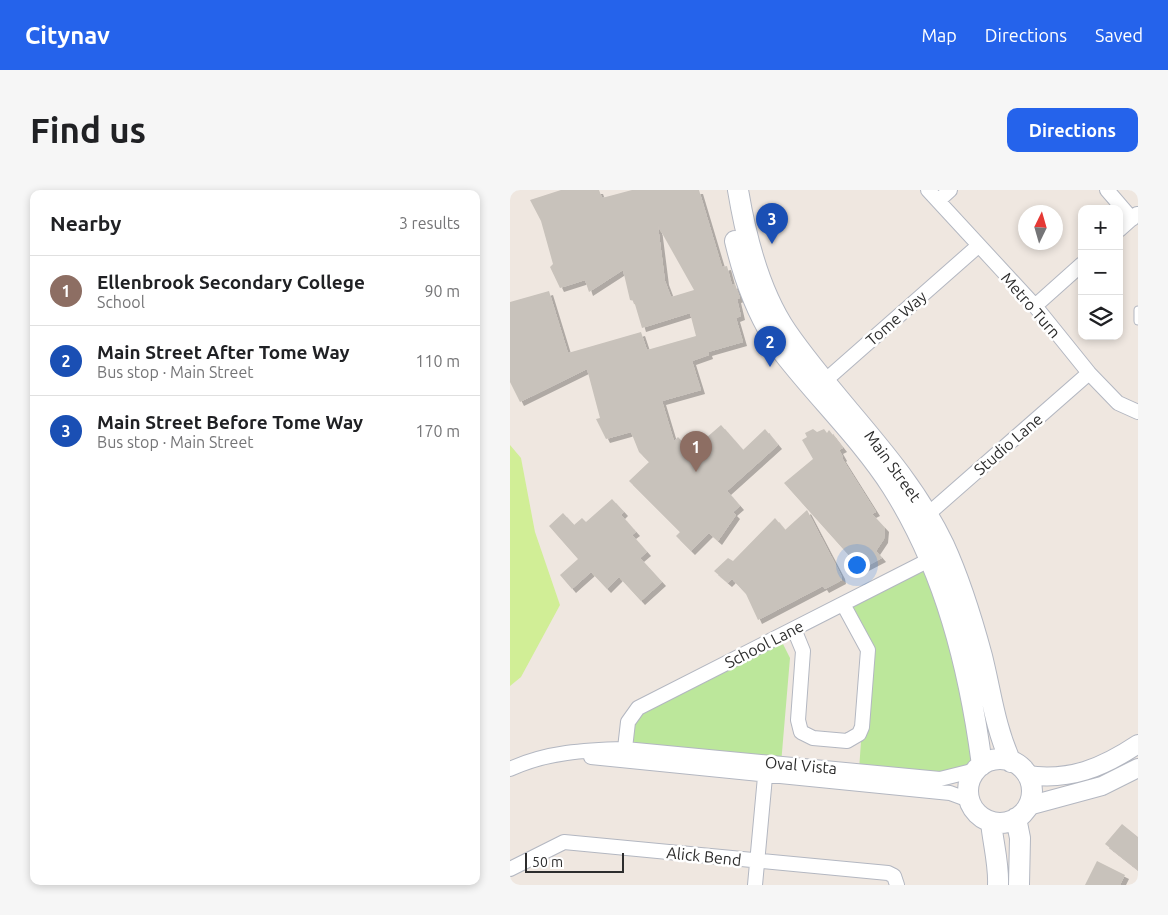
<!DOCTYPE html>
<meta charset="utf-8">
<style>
body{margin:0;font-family:Ubuntu,sans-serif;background:#f6f6f6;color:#202124}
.controls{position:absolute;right:15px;top:15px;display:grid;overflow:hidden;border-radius:10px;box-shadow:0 2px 8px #0003}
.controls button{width:45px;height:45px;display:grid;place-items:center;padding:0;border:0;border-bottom:1px solid #e0e0e0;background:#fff;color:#202124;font:25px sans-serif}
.compass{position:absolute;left:508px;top:15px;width:45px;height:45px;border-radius:50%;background:#fff;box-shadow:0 2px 8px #0003;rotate:5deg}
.scale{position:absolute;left:15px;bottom:12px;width:99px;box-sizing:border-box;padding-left:5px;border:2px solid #2d2d2d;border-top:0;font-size:14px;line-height:18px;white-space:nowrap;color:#2d2d2d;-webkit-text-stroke:4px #fff;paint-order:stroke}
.you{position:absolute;left:346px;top:374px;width:18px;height:18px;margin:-12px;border:4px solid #fff;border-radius:50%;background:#1a73e8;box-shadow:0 0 0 8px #1a73e833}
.badge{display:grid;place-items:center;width:32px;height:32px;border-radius:50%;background:#2563eb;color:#fff;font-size:16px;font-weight:700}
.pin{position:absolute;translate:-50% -41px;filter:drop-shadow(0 1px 2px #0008)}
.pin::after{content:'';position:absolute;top:26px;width:18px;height:15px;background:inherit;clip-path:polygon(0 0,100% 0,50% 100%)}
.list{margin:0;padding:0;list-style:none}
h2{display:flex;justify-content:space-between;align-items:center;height:65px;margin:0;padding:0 20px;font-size:21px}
h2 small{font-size:16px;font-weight:400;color:#757577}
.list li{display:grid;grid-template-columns:32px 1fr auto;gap:15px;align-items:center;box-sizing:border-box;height:70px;padding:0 20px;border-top:1px solid #e0e0e0}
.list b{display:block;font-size:19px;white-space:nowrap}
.list p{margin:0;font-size:16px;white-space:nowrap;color:#757577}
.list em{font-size:16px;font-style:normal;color:#757577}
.icon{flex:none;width:28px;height:28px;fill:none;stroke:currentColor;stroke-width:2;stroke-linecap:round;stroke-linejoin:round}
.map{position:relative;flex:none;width:628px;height:695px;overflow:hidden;border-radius:10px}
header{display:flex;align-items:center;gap:30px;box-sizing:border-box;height:70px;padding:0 25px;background:#2563eb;color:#fff}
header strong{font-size:24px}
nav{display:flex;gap:28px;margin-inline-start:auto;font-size:18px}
.intro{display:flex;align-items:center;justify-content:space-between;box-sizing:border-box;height:120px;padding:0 30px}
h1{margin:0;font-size:35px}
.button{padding:12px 22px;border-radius:10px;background:#2563eb;color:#fff;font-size:18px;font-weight:700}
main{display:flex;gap:30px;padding:0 30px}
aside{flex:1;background:#fff;border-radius:10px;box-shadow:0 2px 8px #0003}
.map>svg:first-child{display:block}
.green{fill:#bce79b}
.pitch{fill:#d1ee96}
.building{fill:#c8c2bb;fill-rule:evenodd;filter:url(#shadow)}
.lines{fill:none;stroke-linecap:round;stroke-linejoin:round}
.service-casing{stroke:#b3b7c1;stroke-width:9}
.minor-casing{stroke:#b3b7c1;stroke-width:16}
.tertiary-casing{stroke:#b3b7c1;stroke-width:20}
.secondary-casing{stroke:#b3b7c1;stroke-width:22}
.service{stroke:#fff;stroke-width:7}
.minor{stroke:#fff;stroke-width:14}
.tertiary{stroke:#fff;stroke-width:18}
.secondary{stroke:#fff;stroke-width:20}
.labels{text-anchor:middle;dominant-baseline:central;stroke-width:5;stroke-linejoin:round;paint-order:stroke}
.street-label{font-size:16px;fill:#2d2d2d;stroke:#fff}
</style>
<header>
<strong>Citynav</strong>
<nav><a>Map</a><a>Directions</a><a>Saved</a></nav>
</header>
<div class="intro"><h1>Find us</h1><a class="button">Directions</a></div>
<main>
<aside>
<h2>Nearby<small>3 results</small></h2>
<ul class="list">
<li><span class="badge" style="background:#8d6e63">1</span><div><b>Ellenbrook Secondary College</b><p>School</p></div><em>90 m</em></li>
<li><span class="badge" style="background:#1a4fb4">2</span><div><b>Main Street After Tome Way</b><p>Bus stop · Main Street</p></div><em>110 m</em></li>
<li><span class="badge" style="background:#1a4fb4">3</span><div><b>Main Street Before Tome Way</b><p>Bus stop · Main Street</p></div><em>170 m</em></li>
</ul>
</aside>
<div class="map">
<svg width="628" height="695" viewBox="0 0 628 695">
<defs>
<filter id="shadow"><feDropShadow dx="4" dy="4" stdDeviation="0" flood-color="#0004"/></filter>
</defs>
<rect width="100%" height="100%" fill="#efe7e0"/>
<path class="green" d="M 421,369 L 472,575 L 450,585 L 349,580 L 357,467 L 333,414 Z
M 269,446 L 280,468 L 271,574 L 115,559 L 122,524 Z"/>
<path class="pitch" d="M 0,255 L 11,268 L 25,342 L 50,415 L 11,487 L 0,496 Z"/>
<path class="building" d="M 51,0 L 89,0 L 92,8 L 122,0 L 189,0 L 212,77 L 217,76 L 222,95 L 225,94 L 230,108 L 227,109 L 231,126 L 226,128 L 233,152 L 198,162 L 199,165 L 182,171 L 191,200 L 152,211 L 164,251 L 168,247 L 181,261 L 211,235 L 233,260 L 255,239 L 268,255 L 217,301 L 230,316 L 223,322 L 226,325 L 208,351 L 199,343 L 181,361 L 166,346 L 170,342 L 119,291 L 139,272 L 129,262 L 121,242 L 96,249 L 86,229 L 90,228 L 77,179 L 10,212 L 0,192 L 0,112 L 39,101 L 58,163 L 131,142 L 137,160 L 186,146 L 180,123 L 132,138 L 124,111 L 120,110 L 113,80 L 79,102 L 75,90 L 50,98 L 40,77 L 43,74 L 31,31 L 20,10 ZM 148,36 L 184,100 L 161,107 L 155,91 Z
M 303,239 L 307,242 L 314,239 L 317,243 L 319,240 L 333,258 L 329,260 L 333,267 L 332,268 L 366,322 L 362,324 L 375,338 L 374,349 L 366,361 L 372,368 L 351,379 L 274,293 L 303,269 L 292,250 L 297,247 L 295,243 Z
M 102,309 L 114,322 L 111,325 L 126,342 L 122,345 L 137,362 L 130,368 L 152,392 L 131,411 L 109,387 L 97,399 L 81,382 L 62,399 L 50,385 L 68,369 L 39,336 L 53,323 L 64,335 L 72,328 L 76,332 Z
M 297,320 L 331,385 L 332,390 L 315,399 L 313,396 L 248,430 L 236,404 L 222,389 L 218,393 L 204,381 L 218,368 L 223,371 L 265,328 L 275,340 Z
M 612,634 L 628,647 L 628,680 L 595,654 Z
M 587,671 L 615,685 L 610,695 L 575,695 Z"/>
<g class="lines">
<defs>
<path id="service" d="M 628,120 L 628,131"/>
<path id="minor" d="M 418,0 L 525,116 L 579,183 L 608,213 L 628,222
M 597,0 L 622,29
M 429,10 L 440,0
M 609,40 L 627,24
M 525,116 L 572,74
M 309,196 L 468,56
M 417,325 L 579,183
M 284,439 L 293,461 L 288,530 L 291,542 L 303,548 L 337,551 L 349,544 L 352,537 L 358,460 L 333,414
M 81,567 L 440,603 L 459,610
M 114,567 L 118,532 L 128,518 L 421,369
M 0,579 C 37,562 75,560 115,559 L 430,589 L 466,580
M 0,679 L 54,652 L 378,683 L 384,686 L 387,695
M 245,695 L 256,576"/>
<path id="tertiary" d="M 517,585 C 560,591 592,578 628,554
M 518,616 L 592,596 L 628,578"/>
<path id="secondary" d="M 228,0 C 236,48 249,101 277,142 C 328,216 394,272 434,355 C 450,390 462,429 472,466 C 481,502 485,538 501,572
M 225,51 C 234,89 250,132 274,164 C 309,209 351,249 382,297 C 435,381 459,477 472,575
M458 601a32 32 0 1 1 64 0a32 32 0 1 1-64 0Z
M 506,628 L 510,648 L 509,695
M 481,632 C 483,653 489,674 488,695"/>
</defs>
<use href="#service" class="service-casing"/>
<use href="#minor" class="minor-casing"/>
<use href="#tertiary" class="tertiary-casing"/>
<use href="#secondary" class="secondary-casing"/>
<use href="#service" class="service"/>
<use href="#minor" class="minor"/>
<use href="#tertiary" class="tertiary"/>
<use href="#secondary" class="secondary"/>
</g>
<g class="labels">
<g class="street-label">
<text transform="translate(521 115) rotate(49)">Metro Turn</text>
<text transform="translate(386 128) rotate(-41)">Tome Way</text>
<text transform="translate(498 254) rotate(-41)">Studio Lane</text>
<text transform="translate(383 276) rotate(54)">Main Street</text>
<text transform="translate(254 454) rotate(-27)">School Lane</text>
<text transform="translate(291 575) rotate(5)">Oval Vista</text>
<text transform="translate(194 666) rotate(6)">Alick Bend</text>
</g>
</g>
</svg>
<div class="controls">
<button>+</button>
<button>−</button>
<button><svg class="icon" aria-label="layers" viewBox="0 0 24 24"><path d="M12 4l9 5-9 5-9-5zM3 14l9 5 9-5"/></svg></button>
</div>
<svg class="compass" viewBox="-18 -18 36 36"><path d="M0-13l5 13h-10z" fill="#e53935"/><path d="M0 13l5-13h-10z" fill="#757577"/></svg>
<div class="scale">50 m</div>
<div class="you"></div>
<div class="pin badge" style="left:186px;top:282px;background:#8d6e63">1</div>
<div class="pin badge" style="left:260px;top:177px;background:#1a4fb4">2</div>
<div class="pin badge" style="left:262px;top:54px;background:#1a4fb4">3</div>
</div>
</main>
